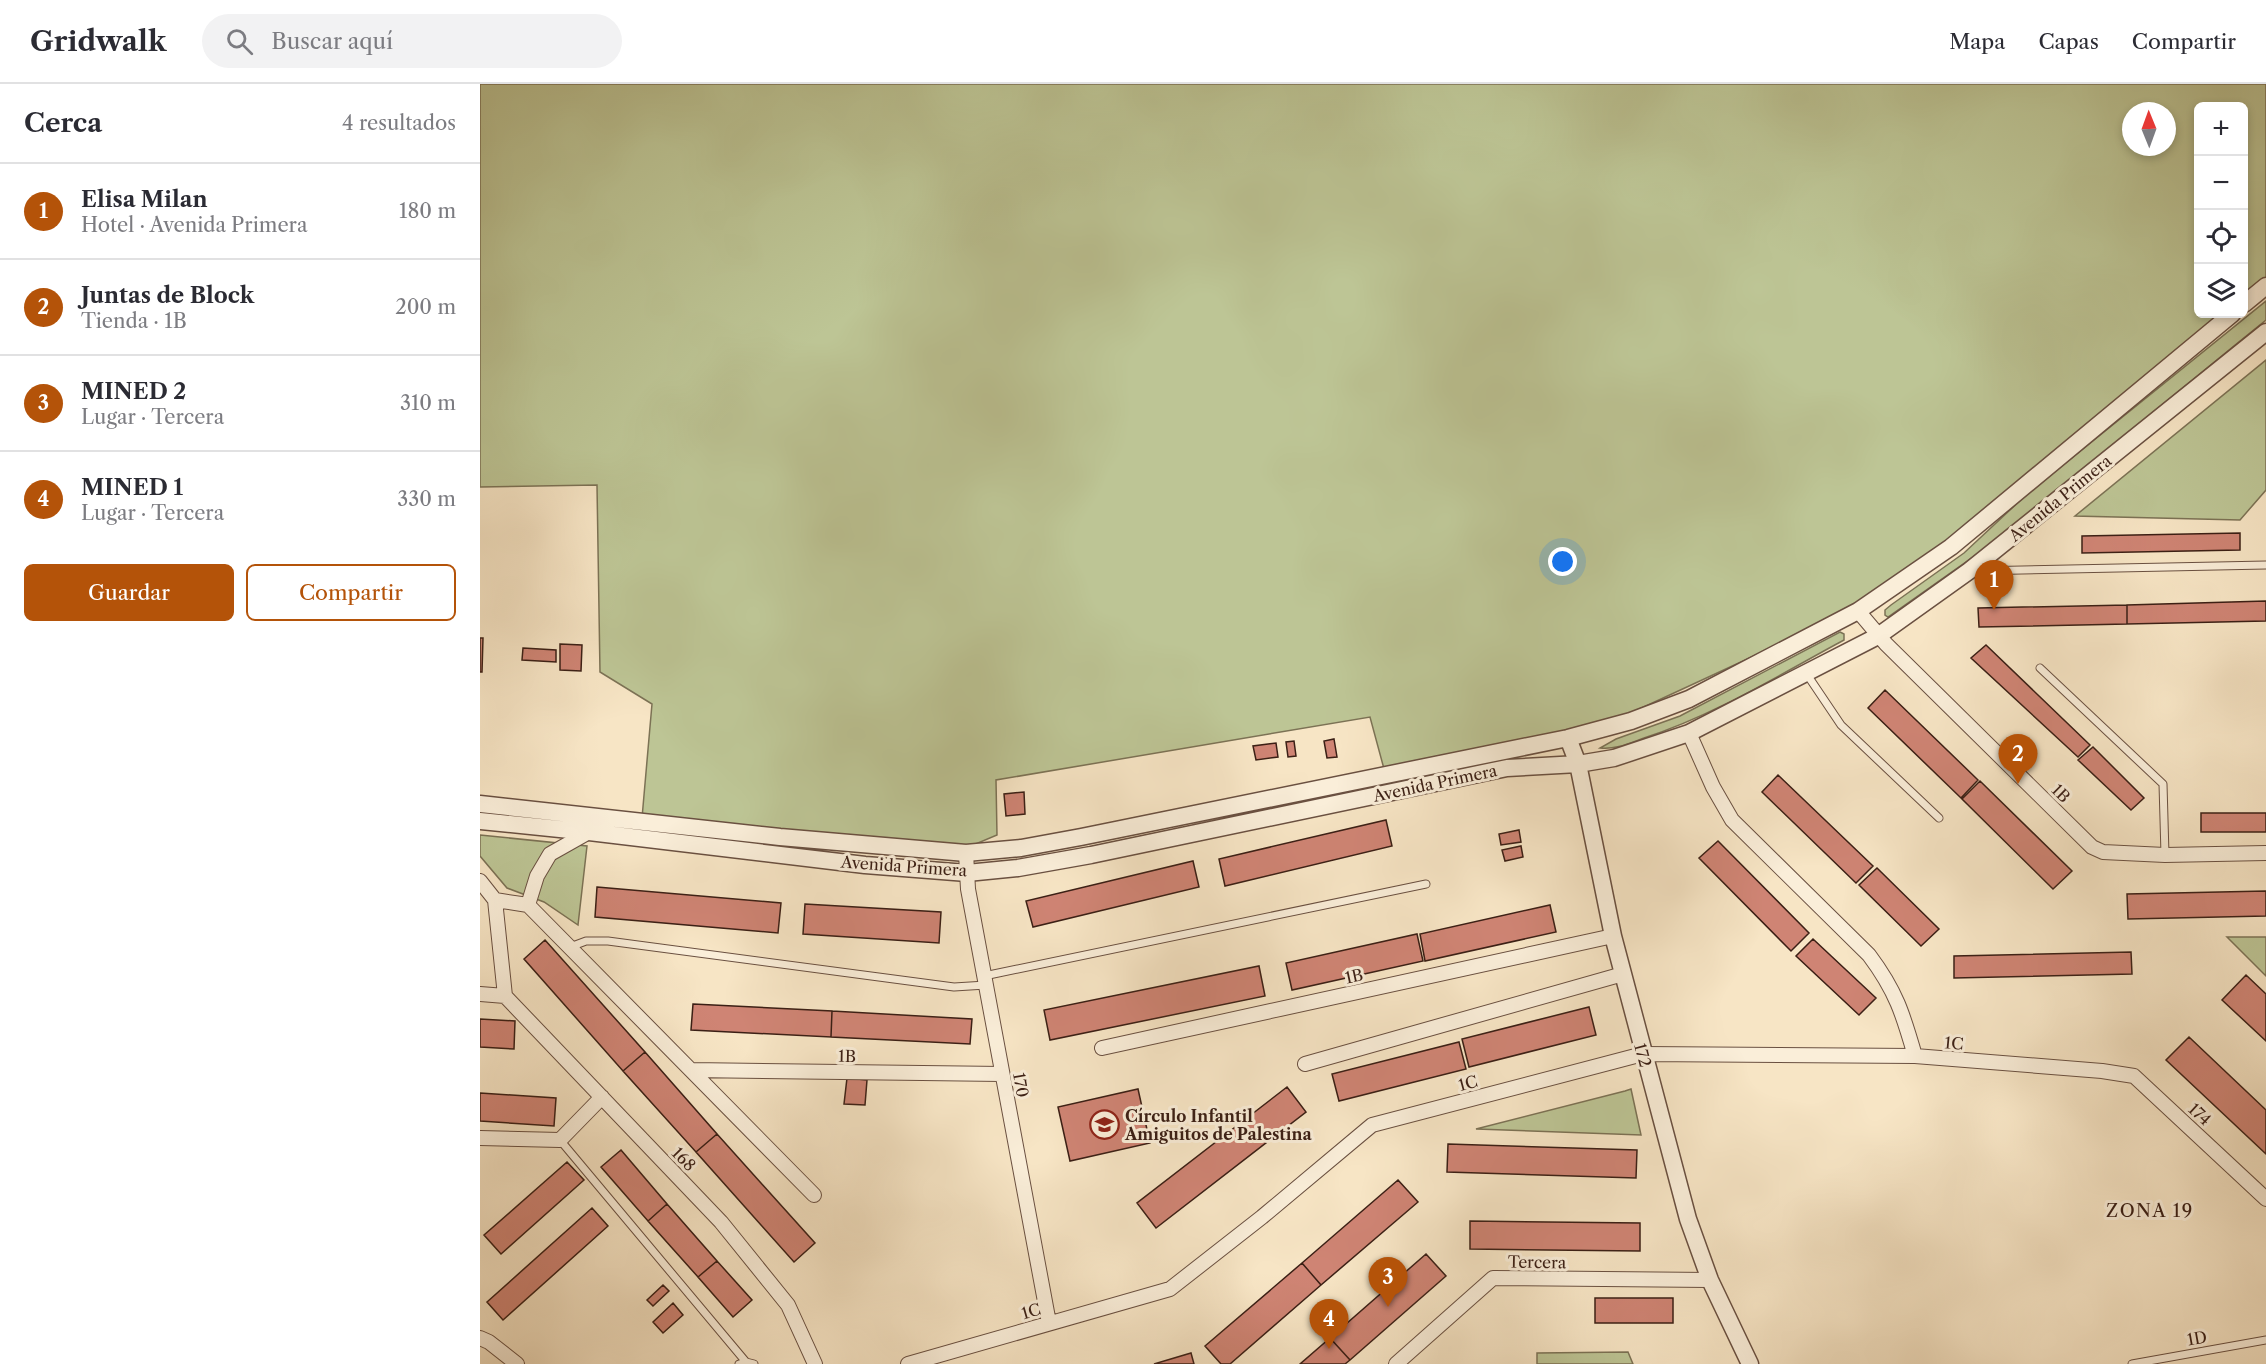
<!DOCTYPE html>
<html lang="es">
<meta charset="utf-8">
<style>
body{margin:0;font-family:"Libre Caslon Text",serif;background:#f2f2f3;color:#2b2b33}
.controls{position:absolute;right:18px;top:18px;display:grid;overflow:hidden;border-radius:9px;box-shadow:0 3px 9px #0003}
.controls button{width:54px;height:54px;display:grid;place-items:center;padding:0;border:0;border-bottom:2px solid #e1e1e2;background:#fff;color:#2b2b33;font:30px sans-serif}
.compass{position:absolute;left:1642px;top:18px;width:54px;height:54px;border-radius:50%;background:#fff;box-shadow:0 3px 9px #0003;rotate:359deg}
.you{position:absolute;left:1083px;top:478px;width:21px;height:21px;margin:-15px;border:4px solid #fff;border-radius:50%;background:#1a73e8;box-shadow:0 0 0 9px #1a73e833}
.badge{display:grid;place-items:center;width:39px;height:39px;border-radius:50%;background:#b45309;color:#fff;font-size:20px;font-weight:700}
.pin{position:absolute;translate:-50% -50px;filter:drop-shadow(0 2px 3px #0008)}
.pin::after{content:'';position:absolute;top:32px;width:21px;height:18px;background:inherit;clip-path:polygon(0 0,100% 0,50% 100%)}
.list{margin:0;padding:0;list-style:none}
h2{display:flex;justify-content:space-between;align-items:center;height:78px;margin:0;padding:0 24px;font-size:26px}
h2 small{font-size:20px;font-weight:400;color:#7c7c81}
.list li{display:grid;grid-template-columns:39px 1fr auto;gap:18px;align-items:center;box-sizing:border-box;height:96px;padding:0 24px;border-top:2px solid #e1e1e2}
.list b{display:block;font-size:22px;white-space:nowrap}
.list p{margin:0;font-size:20px;white-space:nowrap;color:#7c7c81}
.list em{font-size:20px;font-style:normal;color:#7c7c81}
.actions{display:flex;gap:12px;padding:18px 24px}
.actions a{flex:1;padding:14px 0;border:2px solid #b45309;border-radius:9px;text-align:center;font-size:21px;color:#b45309}
.actions .main{background:#b45309;color:#fff}
.icon{flex:none;width:33px;height:33px;fill:none;stroke:currentColor;stroke-width:2;stroke-linecap:round;stroke-linejoin:round}
.map{position:relative;flex:none;width:1786px;height:1280px;overflow:hidden}
header{display:flex;align-items:center;gap:36px;box-sizing:border-box;height:84px;padding:0 30px;background:#fff;border-bottom:2px solid #e1e1e2}
header strong{font-size:28px}
nav{display:flex;gap:33px;margin-inline-start:auto;font-size:21px}
.search{width:420px;height:54px;background:#f2f2f3;display:flex;align-items:center;gap:15px;box-sizing:border-box;padding:0 21px;border-radius:33px;color:#7c7c81;font-size:22px}
main{display:flex}
aside{flex:1;background:#fff}
.map>svg:first-child{display:block}
.green{fill:#bdc595;stroke:#7c7255;stroke-width:1.5;fill-rule:evenodd}
.building{fill:#cf8474;stroke:#3b1f15;stroke-width:1.5}
.lines{fill:none;stroke-linecap:round;stroke-linejoin:round}
.service-casing{stroke:#6a5041;stroke-width:9}
.minor-casing{stroke:#6a5041;stroke-width:16}
.tertiary-casing{stroke:#6a5041;stroke-width:19}
.service{stroke:#faeed9;stroke-width:7}
.minor{stroke:#faeed9;stroke-width:14}
.tertiary{stroke:#faeed9;stroke-width:16}
.labels{text-anchor:middle;dominant-baseline:central;stroke-width:6;stroke-linejoin:round;paint-order:stroke}
.street-label{font-size:16px;fill:#3b1f15;stroke:#faeed9}
.poi-label{font-size:16px;font-weight:bold;fill:#3b1f15;stroke:#faeed9;text-anchor:start}
.neighbourhood-label{font-size:18px;letter-spacing:1.5px;fill:#3b1f15;stroke:#faeed9}
</style>
<header>
<strong>Gridwalk</strong>
<div class="search"><svg class="icon" aria-label="search" viewBox="0 0 24 24"><circle cx="10" cy="10" r="6"/><path d="M15 15l6 6"/></svg>Buscar aquí</div>
<nav><a>Mapa</a><a>Capas</a><a>Compartir</a></nav>
</header>
<main>
<aside>
<h2>Cerca<small>4 resultados</small></h2>
<ul class="list">
<li><span class="badge">1</span><div><b>Elisa Milan</b><p>Hotel · Avenida Primera</p></div><em>180 m</em></li>
<li><span class="badge">2</span><div><b>Juntas de Block</b><p>Tienda · 1B</p></div><em>200 m</em></li>
<li><span class="badge">3</span><div><b>MINED 2</b><p>Lugar · Tercera</p></div><em>310 m</em></li>
<li><span class="badge">4</span><div><b>MINED 1</b><p>Lugar · Tercera</p></div><em>330 m</em></li>
</ul>
<div class="actions"><a class="main">Guardar</a><a>Compartir</a></div>
</aside>
<div class="map">
<svg width="1786" height="1280" viewBox="0 0 1786 1280">
<rect width="100%" height="100%" fill="#f7e5c5"/>
<filter id="stains"><feTurbulence type="fractalNoise" baseFrequency=".00333" numOctaves="4"/><feColorMatrix values="0 0 0 0 .2 0 0 0 0 .09 0 0 0 0 .02 0 0 0 .5 -.17"/></filter>
<radialGradient id="worn" r=".72"><stop offset=".6" stop-color="#630" stop-opacity="0"/><stop offset="1" stop-color="#630" stop-opacity=".3"/></radialGradient>
<path class="green" d="M 0,0 L 1786,0 L 1786,200 L 1764,216 L 1764,22 L 1718,22 L 1718,230 L 1746,230 L 1429,492 L 1289,565 L 1127,640 L 907,696 L 890,633 L 516,696 L 517,751 L 479,767 L 162,734 L 172,620 L 120,588 L 117,401 L 0,403 ZM 1651,27 L 1687,27 L 1687,63 L 1651,63 Z
M 1786,217 L 1786,236 L 1760,257 L 1517,456 L 1408,533 L 1405,531 L 1405,526 L 1411,521 L 1484,469 L 1546,411 Z
M 1786,276 L 1786,406 L 1760,436 L 1595,432 Z
M 1360,548 L 1364,550 L 1364,556 C 1299,591 1235,631 1164,654 C 1150,659 1135,666 1120,664 L 1136,655 L 1200,632 Z
M 0,751 L 107,762 L 98,841 L 64,818 L 27,804 L 0,772 Z
M 1747,853 L 1786,853 L 1786,892 Z
M 1151,1005 L 1161,1051 L 996,1045 L 1145,1007 Z
M 1148,1268 L 1153,1280 L 1057,1280 L 1057,1269 Z"/>
<path class="building" d="M 1760,449 L 1760,466 L 1602,469 L 1602,452 Z
M 1786,517 L 1786,537 L 1647,540 L 1647,521 Z
M 1647,521 L 1647,540 L 1499,543 L 1498,524 Z
M 0,554 L 3,554 L 2,588 L 0,588 Z
M 80,560 L 102,561 L 101,587 L 80,586 Z
M 1506,561 L 1610,661 L 1598,673 L 1491,574 Z
M 43,564 L 76,566 L 76,578 L 42,576 Z
M 1405,606 L 1498,696 L 1481,714 L 1388,624 Z
M 854,655 L 857,673 L 847,674 L 844,657 Z
M 814,657 L 816,672 L 808,673 L 806,658 Z
M 796,659 L 798,673 L 776,676 L 773,662 Z
M 1613,663 L 1664,714 L 1651,726 L 1598,676 Z
M 1298,691 L 1393,782 L 1376,799 L 1282,708 Z
M 1500,697 L 1592,787 L 1573,805 L 1482,715 Z
M 544,708 L 545,730 L 526,732 L 524,710 Z
M 1721,729 L 1786,729 L 1786,748 L 1721,748 Z
M 906,736 L 912,762 L 745,802 L 739,775 Z
M 1039,746 L 1041,758 L 1021,761 L 1019,750 Z
M 1238,757 L 1329,849 L 1311,867 L 1219,774 Z
M 1041,762 L 1043,773 L 1025,777 L 1022,766 Z
M 713,777 L 719,803 L 553,843 L 546,817 Z
M 1397,784 L 1459,845 L 1441,862 L 1379,801 Z
M 117,803 L 301,819 L 298,849 L 115,833 Z
M 1786,807 L 1786,832 L 1648,835 L 1647,810 Z
M 325,820 L 461,828 L 459,859 L 323,850 Z
M 1070,821 L 1076,848 L 945,877 L 940,850 Z
M 937,850 L 943,877 L 812,906 L 806,879 Z
M 1333,855 L 1396,914 L 1379,931 L 1316,872 Z
M 65,856 L 165,968 L 143,987 L 44,875 Z
M 1651,868 L 1652,890 L 1474,894 L 1474,872 Z
M 779,882 L 785,912 L 570,956 L 564,926 Z
M 1766,891 L 1786,910 L 1786,957 L 1742,916 Z
M 213,920 L 352,927 L 351,953 L 211,946 Z
M 1109,923 L 1116,951 L 989,983 L 982,955 Z
M 352,927 L 492,935 L 490,960 L 351,953 Z
M 0,935 L 35,937 L 34,965 L 0,963 Z
M 1709,953 L 1786,1026 L 1786,1070 L 1686,976 Z
M 979,958 L 986,985 L 859,1017 L 852,990 Z
M 165,968 L 237,1050 L 216,1068 L 143,987 Z
M 367,994 L 387,996 L 385,1021 L 364,1020 Z
M 807,1003 L 826,1028 L 676,1144 L 657,1119 Z
M 658,1005 L 670,1059 L 590,1077 L 578,1023 Z
M 0,1009 L 76,1014 L 74,1042 L 0,1037 Z
M 237,1050 L 335,1159 L 314,1178 L 216,1068 Z
M 968,1060 L 1157,1066 L 1156,1094 L 967,1088 Z
M 141,1066 L 187,1120 L 168,1137 L 121,1083 Z
M 87,1078 L 104,1096 L 21,1170 L 4,1151 Z
M 918,1096 L 938,1118 L 841,1201 L 822,1179 Z
M 187,1120 L 237,1177 L 218,1193 L 168,1137 Z
M 112,1124 L 128,1142 L 23,1236 L 7,1218 Z
M 990,1137 L 1160,1139 L 1160,1167 L 990,1165 Z
M 946,1170 L 966,1192 L 870,1276 L 850,1254 Z
M 237,1177 L 272,1216 L 253,1233 L 218,1193 Z
M 822,1179 L 841,1201 L 750,1280 L 741,1280 L 725,1262 Z
M 183,1201 L 189,1207 L 173,1222 L 167,1216 Z
M 1115,1214 L 1193,1214 L 1193,1239 L 1115,1239 Z
M 193,1219 L 203,1231 L 183,1249 L 173,1238 Z
M 850,1254 L 870,1276 L 865,1280 L 820,1280 Z
M 711,1269 L 714,1280 L 674,1280 Z"/>
<g class="lines">
<defs>
<path id="service" d="M 1495,487 L 1786,481
M 1560,584 L 1683,700 L 1685,771
M 1326,589 L 1361,641 L 1459,734
M 90,863 L 106,857 L 128,857 L 474,903 L 506,901
M 504,892 L 946,800
M 80,1056 L 266,1278
M 259,1280 L 266,1278 L 274,1280
M 1652,1280 L 1786,1256"/>
<path id="minor" d="M 1378,527 L 1406,560 L 1612,763 L 1623,768 L 1685,771 L 1786,769
M 1209,649 L 1233,703 L 1252,736 L 1389,871 C 1416,907 1423,930 1435,972
M 486,769 L 488,805 L 569,1239
M 0,797 L 15,816 L 25,912
M 15,816 L 48,821 L 334,1111
M 48,821 L 57,792 L 70,770 L 109,748
M 0,910 L 25,912
M 25,912 L 241,1138 L 308,1221 L 335,1280
M 622,964 L 1133,852
M 825,980 L 1143,890
M 211,986 L 522,990
M 0,1054 L 80,1056 L 122,1013
M 0,1254 L 9,1258 L 37,1280
M 428,1280 L 690,1205 L 782,1133 L 892,1041 L 1163,970 L 1435,972 L 1622,987 L 1654,992 L 1786,1115
M 916,1280 L 1013,1194 L 1230,1196"/>
<path id="tertiary" d="M 1764,220 L 1786,202
M 1088,654 L 1098,680 L 1133,852 L 1208,1135 L 1230,1196 L 1270,1280
M 0,720 L 300,753 L 486,769 L 541,764 L 601,753 L 1088,654 L 1151,637 L 1209,615 L 1378,527 L 1471,463 L 1752,230
M 0,737 L 109,748 L 385,781 L 487,789 L 538,784 L 611,771 L 1027,684 L 1098,680 L 1134,674 L 1209,649 L 1398,552 L 1489,487 L 1786,248"/>
</defs>
<use href="#service" class="service-casing"/>
<use href="#minor" class="minor-casing"/>
<use href="#tertiary" class="tertiary-casing"/>
<use href="#service" class="service"/>
<use href="#minor" class="minor"/>
<use href="#tertiary" class="tertiary"/>
</g>
<defs>
<symbol id="school-ring" viewBox="-11 -11 22 22"><circle r="9.5" fill="#faeed9" stroke="#8f2418" stroke-width="1.5"/><path d="M0-5L7-2L0 1L-7-2ZM-4 1L0 2.5L4 1V4Q0 6-4 4Z" fill="#8f2418"/></symbol>
</defs>
<g fill-rule="evenodd">
<use href="#school-ring" x="608" y="1024" width="33" height="33"/>
</g>
<g class="labels">
<g class="street-label">
<text transform="translate(1580 414) rotate(-39)">Avenida Primera</text>
<text transform="translate(955 699) rotate(-12)">Avenida Primera</text>
<text transform="translate(1581 709) rotate(45)">1B</text>
<text transform="translate(424 782) rotate(4)">Avenida Primera</text>
<text transform="translate(874 892) rotate(-12)">1B</text>
<text transform="translate(1474 959) rotate(5)">1C</text>
<text transform="translate(1163 971) rotate(75)">172</text>
<text transform="translate(367 972) rotate(1)">1B</text>
<text transform="translate(988 999) rotate(-15)">1C</text>
<text transform="translate(541 1001) rotate(80)">170</text>
<text transform="translate(1720 1030) rotate(43)">174</text>
<text transform="translate(204 1075) rotate(46)">168</text>
<text transform="translate(1057 1178) rotate(1)">Tercera</text>
<text transform="translate(551 1227) rotate(-16)">1C</text>
<text transform="translate(1717 1254) rotate(-10)">1D</text>
</g>
<g class="poi-label">
<text x="645" y="1032">Círculo Infantil<tspan x="645" dy="18">Amiguitos de Palestina</tspan></text>
</g>
<g class="neighbourhood-label">
<text x="1670" y="1127">ZONA 19</text>
</g>
</g>
<rect width="100%" height="100%" filter="url(#stains)"/>
<rect width="100%" height="100%" fill="url(#worn)"/>
</svg>
<div class="controls">
<button>+</button>
<button>−</button>
<button><svg class="icon" aria-label="locate" viewBox="0 0 24 24"><circle cx="12" cy="12" r="6"/><path d="M12 2v4M12 18v4M2 12h4M18 12h4"/></svg></button>
<button><svg class="icon" aria-label="layers" viewBox="0 0 24 24"><path d="M12 4l9 5-9 5-9-5zM3 14l9 5 9-5"/></svg></button>
</div>
<svg class="compass" viewBox="-18 -18 36 36"><path d="M0-13l5 13h-10z" fill="#e53935"/><path d="M0 13l5-13h-10z" fill="#7c7c81"/></svg>
<div class="you"></div>
<div class="pin badge" style="left:1514px;top:526px">1</div>
<div class="pin badge" style="left:1538px;top:700px">2</div>
<div class="pin badge" style="left:908px;top:1223px">3</div>
<div class="pin badge" style="left:849px;top:1265px">4</div>
</div>
</main>
